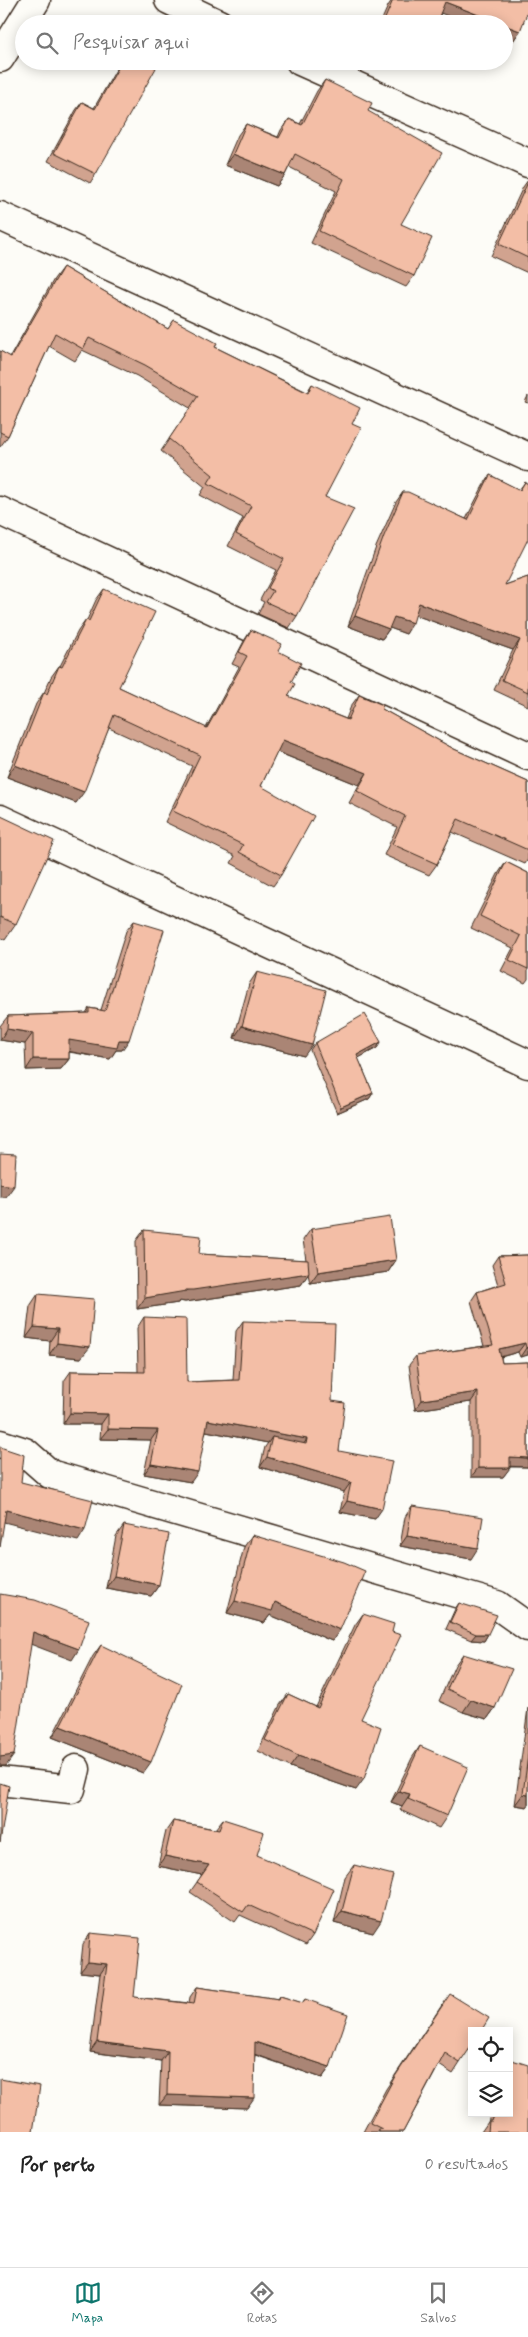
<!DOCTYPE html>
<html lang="pt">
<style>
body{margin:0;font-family:Mynerve,sans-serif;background:#f2f2f2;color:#222}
.controls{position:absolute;right:15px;bottom:15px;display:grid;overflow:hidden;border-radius:0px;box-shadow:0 2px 12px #0003}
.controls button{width:45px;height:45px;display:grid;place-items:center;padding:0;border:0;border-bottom:1px solid #e0e0e0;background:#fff;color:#222;font:25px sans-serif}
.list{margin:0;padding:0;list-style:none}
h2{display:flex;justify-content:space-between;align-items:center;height:65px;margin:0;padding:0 20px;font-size:21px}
h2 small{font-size:16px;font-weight:400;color:#767676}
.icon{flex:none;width:28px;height:28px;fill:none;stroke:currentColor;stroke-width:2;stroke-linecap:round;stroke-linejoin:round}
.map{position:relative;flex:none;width:528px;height:2132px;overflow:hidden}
.search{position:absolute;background:#fff;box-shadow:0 2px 12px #0003;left:15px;right:15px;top:15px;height:55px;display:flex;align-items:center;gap:12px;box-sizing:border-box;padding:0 18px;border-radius:28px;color:#767676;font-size:19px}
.sheet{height:135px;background:#fff}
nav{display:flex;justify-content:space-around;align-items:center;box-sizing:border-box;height:70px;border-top:1px solid #e0e0e0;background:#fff;font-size:14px;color:#767676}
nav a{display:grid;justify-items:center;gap:2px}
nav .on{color:#0f766e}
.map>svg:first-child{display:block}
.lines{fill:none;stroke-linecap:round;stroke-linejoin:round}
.minor-casing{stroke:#3b2a1e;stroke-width:31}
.minor{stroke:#fdfcf7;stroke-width:28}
.wall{fill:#d1a38f;stroke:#3b2a1e}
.shaded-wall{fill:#aa8574;stroke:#3b2a1e}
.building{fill:#f3bea6;stroke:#3b2a1e}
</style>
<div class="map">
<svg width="528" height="2132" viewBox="0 0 528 2132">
<rect width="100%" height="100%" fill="#fdfcf7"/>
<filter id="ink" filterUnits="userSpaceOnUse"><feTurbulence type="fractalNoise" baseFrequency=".02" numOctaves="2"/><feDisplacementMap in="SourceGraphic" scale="10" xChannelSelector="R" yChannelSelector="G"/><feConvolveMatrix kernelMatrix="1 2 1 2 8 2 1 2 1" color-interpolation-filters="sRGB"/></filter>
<g filter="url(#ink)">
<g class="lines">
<defs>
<path id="minor" d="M 169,0 L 219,24
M 0,58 L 36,0
M 300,61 L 528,163
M 0,216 L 528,457
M 0,511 L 528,756
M 0,819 L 528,1064
M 0,1444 L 25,1452 L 50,1474 L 497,1605 L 528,1627
M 0,1781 L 71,1789 L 76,1769"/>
</defs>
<use href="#minor" class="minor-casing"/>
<use href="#minor" class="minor"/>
</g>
<path class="wall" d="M 392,0 L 528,0 L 520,31 L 513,41 L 504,38 L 504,24 L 441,13 L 436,24 L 380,24 L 388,6 Z
M 121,61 L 143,61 L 96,174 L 90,183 L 48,161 L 76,110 L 82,102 L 94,108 Z
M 325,80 L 368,111 L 401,224 L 414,276 L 406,287 L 311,243 L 336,191 L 289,167 L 285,175 L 277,186 L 225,165 L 238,135 L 246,124 L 278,137 L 281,130 L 289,119 L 300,124 L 317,91 Z
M 528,180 L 528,273 L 491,256 L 523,187 Z
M 63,267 L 168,329 L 174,320 L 215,347 L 307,392 L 312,384 L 352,424 L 325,497 L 297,616 L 289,628 L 258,614 L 264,602 L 260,600 L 276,570 L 228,546 L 243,518 L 200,495 L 205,487 L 161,451 L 190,408 L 137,376 L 82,350 L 75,361 L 49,346 L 8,436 L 0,447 L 0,351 L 10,357 L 54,279 Z
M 528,396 L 528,403 L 525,402 Z
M 490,475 L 519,490 L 525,482 L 505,585 L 528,577 L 528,706 L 494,690 L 513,650 L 415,615 L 406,634 L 390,628 L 382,639 L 348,626 L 376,547 L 396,502 L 403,492 L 466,519 L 483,486 Z
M 104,589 L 119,687 L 206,728 L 239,667 L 232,664 L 244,641 L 251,630 L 278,651 L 291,682 L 288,696 L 346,719 L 351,706 L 359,695 L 382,709 L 454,749 L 528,782 L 528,859 L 525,864 L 452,832 L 437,864 L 429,875 L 384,855 L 397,827 L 349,803 L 359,785 L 277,752 L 261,786 L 281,875 L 273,886 L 231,863 L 235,856 L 165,822 L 192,766 L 109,728 L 76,803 L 7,777 L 36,704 L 44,692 L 44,693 L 51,677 L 59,666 L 60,666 L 78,631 L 86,620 L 87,620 L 96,600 Z
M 1,816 L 16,924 L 5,940 L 0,937 L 0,817 Z
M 506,862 L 528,873 L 528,979 L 525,983 L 501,971 L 513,948 L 471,928 L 498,874 Z
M 134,921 L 122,1050 L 116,1050 L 110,1059 L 69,1052 L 69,1059 L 61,1069 L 26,1070 L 25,1044 L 0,1040 L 0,1026 L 8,1016 L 86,1013 L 89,1008 L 101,1010 L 126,931 Z
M 257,972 L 304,1056 L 234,1038 L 249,984 Z
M 381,1042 L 377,1048 L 358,1058 L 373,1093 L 369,1099 L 337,1113 L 310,1050 L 315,1043 Z
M 311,1229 L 396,1260 L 388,1272 L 310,1283 L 308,1274 L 301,1285 L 185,1302 L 179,1301 L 178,1303 L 137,1309 L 136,1241 L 144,1230 L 199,1254 L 306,1260 L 303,1240 Z
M 528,1255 L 528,1355 L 520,1357 L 518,1352 L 501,1357 L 502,1363 L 528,1362 L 528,1467 L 510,1467 L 503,1477 L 471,1477 L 471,1402 L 415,1410 L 409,1365 L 416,1356 L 484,1346 L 471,1301 L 477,1292 L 498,1285 L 492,1265 L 498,1256 Z
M 38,1294 L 81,1358 L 49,1355 L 50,1341 L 26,1338 L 30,1306 Z
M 144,1317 L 187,1382 L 233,1380 L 236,1331 L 243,1321 L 332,1401 L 339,1451 L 375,1519 L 340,1512 L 344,1492 L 260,1467 L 265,1447 L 268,1443 L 206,1431 L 191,1482 L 144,1474 L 151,1440 L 100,1439 L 101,1424 L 63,1424 L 64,1381 L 71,1371 L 138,1372 L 137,1328 Z
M 412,1506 L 471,1559 L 400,1546 L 405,1517 Z
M 124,1525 L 159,1585 L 151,1596 L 106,1588 L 116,1536 Z
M 252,1535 L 332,1641 L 270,1615 L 264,1623 L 227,1613 L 244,1547 Z
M 459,1603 L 488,1634 L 484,1641 L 471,1640 L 446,1629 L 455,1609 Z
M 363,1614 L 361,1719 L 356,1790 L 290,1767 L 258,1751 L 280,1705 L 288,1694 L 316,1707 L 355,1625 Z
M 101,1645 L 143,1773 L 52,1737 L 93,1656 Z
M 463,1654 L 495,1708 L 487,1719 L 463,1712 L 439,1701 L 455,1665 Z
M 528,1708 L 528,1807 L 515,1805 Z
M 420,1746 L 447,1816 L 439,1828 L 400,1810 L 402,1806 L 391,1802 L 412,1758 Z
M 223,1819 L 257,1855 L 313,1935 L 306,1945 L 240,1915 L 235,1922 L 190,1892 L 202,1875 L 158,1866 L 166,1831 L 173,1821 L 215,1829 Z
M 354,1865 L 373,1933 L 334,1923 L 345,1877 Z
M 90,1933 L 134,1997 L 189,2003 L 190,1997 L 197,1987 L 278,1999 L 280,1996 L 302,2003 L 305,1999 L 330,2067 L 322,2078 L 255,2055 L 247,2108 L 159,2105 L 161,2061 L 90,2052 L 100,1974 L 80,1972 L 83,1944 Z
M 442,2005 L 460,2063 L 453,2074 L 439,2065 L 403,2132 L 363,2132 L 386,2089 Z
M 512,2060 L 528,2132 L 481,2132 L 488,2122 L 491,2113 L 509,2113 L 509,2064 Z"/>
<path class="shaded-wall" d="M 445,2 L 502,24 L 468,24 L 438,12 Z
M 504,25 L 520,31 L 513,41 L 504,38 Z
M 233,154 L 285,175 L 277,186 L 225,165 Z
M 419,603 L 520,640 L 513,650 L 412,614 Z
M 355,616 L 389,629 L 382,639 L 348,626 Z
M 394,617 L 413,623 L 406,634 L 387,627 Z
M 283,740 L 367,773 L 359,785 L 275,751 Z
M 15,765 L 84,792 L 76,803 L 7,777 Z
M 242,1026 L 312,1045 L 304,1056 L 234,1038 Z
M 7,1029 L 33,1033 L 25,1044 L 0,1040 Z
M 69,1040 L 129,1040 L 122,1050 L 116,1050 L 110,1059 L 61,1050 Z
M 381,1042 L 377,1048 L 353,1061 L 357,1055 Z
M 33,1059 L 69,1059 L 61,1069 L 26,1070 Z
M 373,1093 L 369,1099 L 337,1113 L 341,1107 Z
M 0,1184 L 14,1186 L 6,1197 L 0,1197 Z
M 396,1260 L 388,1272 L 310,1283 L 318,1272 Z
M 309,1273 L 301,1285 L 185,1302 L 179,1301 L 178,1303 L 137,1309 L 145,1298 L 186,1290 Z
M 34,1327 L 58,1329 L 50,1341 L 26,1338 Z
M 57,1343 L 90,1347 L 81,1358 L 49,1355 Z
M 525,1343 L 518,1352 L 493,1359 L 499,1349 Z
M 528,1347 L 528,1355 L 520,1357 L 526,1348 Z
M 478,1392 L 471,1402 L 415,1410 L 422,1400 Z
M 70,1413 L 108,1414 L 101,1424 L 63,1424 Z
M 208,1420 L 307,1439 L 300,1450 L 272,1437 L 268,1443 L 201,1430 Z
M 108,1429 L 158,1430 L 151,1440 L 100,1439 Z
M 267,1457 L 351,1482 L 344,1492 L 260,1467 Z
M 510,1457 L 528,1458 L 528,1467 L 503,1466 Z
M 151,1464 L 198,1472 L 191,1482 L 144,1474 Z
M 478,1468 L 510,1468 L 503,1477 L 471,1477 Z
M 347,1501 L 382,1509 L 375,1519 L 340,1512 Z
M 6,1510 L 85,1530 L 78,1541 L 0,1521 Z
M 407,1536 L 478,1548 L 471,1559 L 400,1546 Z
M 114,1576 L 159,1585 L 151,1596 L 106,1588 Z
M 235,1601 L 275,1602 L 340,1630 L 332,1641 L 270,1615 L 264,1623 L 227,1613 Z
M 33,1632 L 79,1649 L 72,1660 L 25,1642 Z
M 476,1634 L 488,1634 L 484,1641 L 471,1640 Z
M 471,1700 L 495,1708 L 487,1719 L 463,1712 Z
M 60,1726 L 151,1762 L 143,1773 L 52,1737 Z
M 14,1755 L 6,1766 L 0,1766 L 0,1757 L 1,1756 Z
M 298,1756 L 364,1779 L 356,1790 L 290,1767 Z
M 399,1791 L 410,1794 L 402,1806 L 391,1802 Z
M 523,1794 L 528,1795 L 528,1807 L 515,1805 Z
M 165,1856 L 209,1865 L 202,1875 L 158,1866 Z
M 342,1911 L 381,1921 L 373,1933 L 334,1923 Z
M 88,1962 L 107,1964 L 100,1974 L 80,1972 Z
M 97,2042 L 168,2051 L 161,2061 L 90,2052 Z
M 255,2042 L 330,2067 L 322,2078 L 248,2052 Z
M 167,2095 L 254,2098 L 247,2108 L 159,2105 Z"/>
<path class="building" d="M 393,0 L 528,0 L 528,11 L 520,31 L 504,25 L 504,24 L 502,24 L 445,2 L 436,24 L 389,24 L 384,21 Z
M 122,61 L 143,61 L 156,68 L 96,174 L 54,153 L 82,102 L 95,109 Z
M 325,80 L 372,103 L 368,111 L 442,153 L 401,224 L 432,238 L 414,276 L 319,231 L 344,179 L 295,154 L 285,175 L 233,154 L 246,124 L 279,138 L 289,119 L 302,125 Z
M 528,182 L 528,258 L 499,244 Z
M 63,267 L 168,329 L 174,320 L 217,343 L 215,347 L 308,393 L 312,384 L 360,408 L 352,424 L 361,428 L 325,497 L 354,509 L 297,616 L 266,602 L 273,591 L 268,588 L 284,559 L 236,534 L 251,506 L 208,483 L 213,475 L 169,439 L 198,396 L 145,365 L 89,338 L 83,349 L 55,333 L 8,436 L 0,432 L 0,351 L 11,357 Z
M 490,475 L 520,490 L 525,482 L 528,484 L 528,539 L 505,585 L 528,577 L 528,692 L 502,680 L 520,640 L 419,603 L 413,623 L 394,617 L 389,629 L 355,616 L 384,536 L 403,492 L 408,492 L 468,520 Z
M 104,589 L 155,612 L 119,687 L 207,728 L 247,656 L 239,652 L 251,630 L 282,644 L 278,651 L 301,663 L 291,682 L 295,684 L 288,696 L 348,720 L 359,695 L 383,705 L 382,709 L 454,749 L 528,782 L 528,850 L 458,819 L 437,864 L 392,844 L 405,816 L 357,791 L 367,773 L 283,740 L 261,786 L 314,816 L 281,875 L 239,852 L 243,845 L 173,811 L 200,755 L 114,715 L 84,792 L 15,765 L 44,692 L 47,694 L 59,666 L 62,667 L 86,620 L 89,621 Z
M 1,816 L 54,841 L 16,924 L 0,917 L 0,818 Z
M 506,862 L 528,873 L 528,969 L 509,960 L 521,936 L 480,916 Z
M 134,921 L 164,930 L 129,1040 L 119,1040 L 117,1048 L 69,1040 L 69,1059 L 33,1059 L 33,1033 L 7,1029 L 8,1016 L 89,1013 L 89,1008 L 105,1011 Z
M 257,972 L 326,990 L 312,1045 L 242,1026 Z
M 365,1014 L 381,1042 L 357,1055 L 373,1093 L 341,1107 L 315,1043 Z
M 0,1153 L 16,1154 L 14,1186 L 0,1184 Z
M 390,1217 L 396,1260 L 318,1272 L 311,1229 Z
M 144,1230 L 201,1236 L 199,1254 L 308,1260 L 309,1273 L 193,1290 L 186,1290 L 186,1291 L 145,1298 Z
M 528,1255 L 528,1347 L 526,1348 L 525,1343 L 499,1349 L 502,1363 L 528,1362 L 528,1458 L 510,1457 L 510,1468 L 478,1468 L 478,1392 L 422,1400 L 416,1356 L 493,1345 L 477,1292 L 506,1283 L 498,1256 Z
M 38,1294 L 94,1299 L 90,1347 L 57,1343 L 58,1329 L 34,1327 Z
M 144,1317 L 186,1319 L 187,1382 L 239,1380 L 243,1321 L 335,1324 L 332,1401 L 345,1403 L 339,1451 L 392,1461 L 382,1509 L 347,1501 L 351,1482 L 267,1457 L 272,1437 L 306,1444 L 307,1439 L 208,1420 L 198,1472 L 151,1464 L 158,1430 L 108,1429 L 108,1414 L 70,1413 L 71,1371 L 145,1372 Z
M 0,1446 L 3,1448 L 24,1455 L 21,1482 L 93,1500 L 85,1530 L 6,1510 L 0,1547 Z
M 412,1506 L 483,1517 L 478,1548 L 407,1536 Z
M 124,1525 L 169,1534 L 159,1585 L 114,1576 Z
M 252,1535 L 344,1562 L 365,1571 L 340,1630 L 275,1602 L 272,1611 L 235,1601 Z
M 0,1594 L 35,1600 L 89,1620 L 79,1649 L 33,1632 L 14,1755 L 0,1757 Z
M 459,1603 L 497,1615 L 488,1634 L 476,1634 L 450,1622 Z
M 363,1614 L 394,1624 L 392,1632 L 401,1635 L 361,1719 L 381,1727 L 364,1779 L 298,1756 L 265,1740 L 288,1694 L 318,1708 Z
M 101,1645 L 182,1684 L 151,1762 L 60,1726 Z
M 463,1654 L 512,1669 L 495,1708 L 471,1700 L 447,1689 Z
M 420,1746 L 468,1767 L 447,1816 L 408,1799 L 410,1794 L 399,1791 Z
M 528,1755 L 528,1795 L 523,1794 Z
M 0,1783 L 9,1786 L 0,1843 Z
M 223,1819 L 264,1832 L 257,1855 L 334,1889 L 313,1935 L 248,1905 L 243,1912 L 197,1882 L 209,1865 L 165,1856 L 173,1821 L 219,1830 Z
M 354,1865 L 393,1875 L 381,1921 L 342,1911 Z
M 90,1933 L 140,1938 L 134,1997 L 194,2004 L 197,1987 L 279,1999 L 280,1996 L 303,2003 L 305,1999 L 348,2014 L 330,2067 L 255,2042 L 254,2098 L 167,2095 L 168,2051 L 97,2042 L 107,1964 L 88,1962 Z
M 450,1994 L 489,2018 L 481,2031 L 472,2031 L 472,2045 L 460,2063 L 445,2053 L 403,2132 L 379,2132 L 377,2131 L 378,2129 L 382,2129 L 370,2123 L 394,2078 Z
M 512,2060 L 528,2065 L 528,2132 L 488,2132 L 489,2121 L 492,2121 L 495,2113 L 509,2113 L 509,2069 Z
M 0,2079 L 40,2086 L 33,2132 L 0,2132 Z"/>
</g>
</svg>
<div class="controls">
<button><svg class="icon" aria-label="locate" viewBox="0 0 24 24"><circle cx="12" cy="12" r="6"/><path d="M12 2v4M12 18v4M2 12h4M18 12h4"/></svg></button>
<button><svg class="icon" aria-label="layers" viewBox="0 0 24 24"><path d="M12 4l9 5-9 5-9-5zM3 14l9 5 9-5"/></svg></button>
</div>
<div class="search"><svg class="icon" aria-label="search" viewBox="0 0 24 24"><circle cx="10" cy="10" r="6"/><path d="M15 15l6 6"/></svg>Pesquisar aqui</div>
</div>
<section class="sheet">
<h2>Por perto<small>0 resultados</small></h2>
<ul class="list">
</ul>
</section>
<nav>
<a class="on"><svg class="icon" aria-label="map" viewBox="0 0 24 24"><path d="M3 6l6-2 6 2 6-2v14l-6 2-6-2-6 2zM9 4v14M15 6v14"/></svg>Mapa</a>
<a><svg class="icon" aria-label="directions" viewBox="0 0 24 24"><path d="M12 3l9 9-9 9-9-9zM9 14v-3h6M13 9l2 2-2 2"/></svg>Rotas</a>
<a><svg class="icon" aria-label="saved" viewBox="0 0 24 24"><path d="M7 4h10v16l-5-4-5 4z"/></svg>Salvos</a>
</nav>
